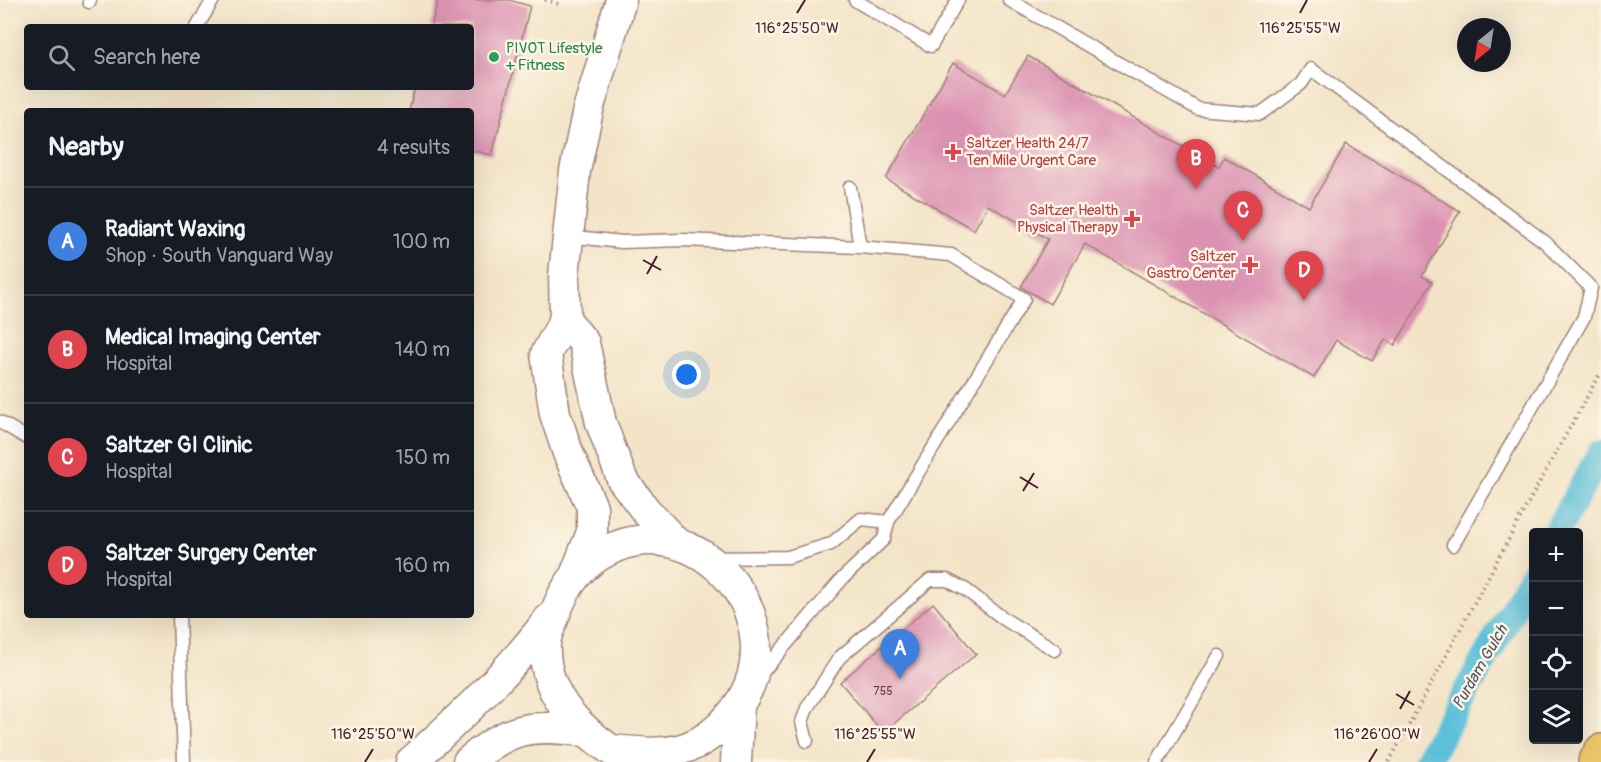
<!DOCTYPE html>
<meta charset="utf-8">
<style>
body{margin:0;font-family:Pangolin,sans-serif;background:#242831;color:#f1f3f6}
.controls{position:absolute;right:18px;bottom:18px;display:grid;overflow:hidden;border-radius:6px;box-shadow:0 6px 24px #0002}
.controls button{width:54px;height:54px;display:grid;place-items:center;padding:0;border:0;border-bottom:2px solid #363941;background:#171b24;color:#f1f3f6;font:30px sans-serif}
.compass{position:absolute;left:1457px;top:18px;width:54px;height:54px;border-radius:50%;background:#171b24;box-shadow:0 6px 24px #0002;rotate:210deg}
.you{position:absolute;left:687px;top:375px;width:21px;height:21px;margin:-15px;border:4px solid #fff;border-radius:50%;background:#1a73e8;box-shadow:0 0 0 9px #1a73e833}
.badge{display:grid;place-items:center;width:39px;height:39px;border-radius:50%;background:#c8321e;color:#fff;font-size:20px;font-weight:700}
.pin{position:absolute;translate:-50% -50px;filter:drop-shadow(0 2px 3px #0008)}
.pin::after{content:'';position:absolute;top:32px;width:21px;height:18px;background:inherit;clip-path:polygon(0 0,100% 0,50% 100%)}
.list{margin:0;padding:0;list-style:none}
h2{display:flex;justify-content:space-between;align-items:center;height:78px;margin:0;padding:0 24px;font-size:26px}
h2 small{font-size:20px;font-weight:400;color:#9ea1a6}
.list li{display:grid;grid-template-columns:39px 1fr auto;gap:18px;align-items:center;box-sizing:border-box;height:108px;padding:0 24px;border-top:2px solid #363941}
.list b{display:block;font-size:22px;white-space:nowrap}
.list p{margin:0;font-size:20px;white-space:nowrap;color:#9ea1a6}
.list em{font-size:20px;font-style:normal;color:#9ea1a6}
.icon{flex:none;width:33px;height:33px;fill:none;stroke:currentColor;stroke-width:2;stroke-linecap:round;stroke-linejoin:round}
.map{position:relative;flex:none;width:1601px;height:762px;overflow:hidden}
.search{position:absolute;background:#171b24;box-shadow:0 6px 24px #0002;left:24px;top:24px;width:450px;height:66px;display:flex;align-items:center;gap:15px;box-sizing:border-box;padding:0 21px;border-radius:6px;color:#9ea1a6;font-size:22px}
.panel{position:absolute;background:#171b24;box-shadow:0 6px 24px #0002;left:24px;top:108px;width:450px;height:510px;border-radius:6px}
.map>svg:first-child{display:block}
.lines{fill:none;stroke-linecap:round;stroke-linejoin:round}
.canal{stroke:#5bc0d9;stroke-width:27}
.building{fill:#db91b1}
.service-casing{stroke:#9e8279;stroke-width:15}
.tertiary-casing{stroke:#9e8279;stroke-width:33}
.primary-casing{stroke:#9e8279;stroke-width:36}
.path{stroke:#9e8279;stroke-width:4;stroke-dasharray:1.5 4.5;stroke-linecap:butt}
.service{stroke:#fff;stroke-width:12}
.tertiary{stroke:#fff;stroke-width:30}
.primary{stroke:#edc569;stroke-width:33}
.ticks{fill:none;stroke:#4a1f2b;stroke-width:2}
.leisure-dot{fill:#2e9e5b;stroke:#fcf5e5;stroke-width:2}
.health-dot{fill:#e0444e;stroke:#fcf5e5;stroke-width:2}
.labels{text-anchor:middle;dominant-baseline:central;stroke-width:5;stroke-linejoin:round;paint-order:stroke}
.number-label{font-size:12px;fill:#6e3c4c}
.leisure-label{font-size:15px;fill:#27864d;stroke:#fcf5e5;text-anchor:start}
.health-label{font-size:15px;fill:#be3a42;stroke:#fcf5e5;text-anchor:end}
.water-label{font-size:16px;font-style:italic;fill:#505768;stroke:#fcf5e5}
.ticks-label{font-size:15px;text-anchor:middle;fill:#4a1f2b;stroke:#fcf5e5;stroke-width:5;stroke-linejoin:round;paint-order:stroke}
</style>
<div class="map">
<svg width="1601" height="762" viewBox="0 0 1601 762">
<rect width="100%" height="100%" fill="#fcf5e5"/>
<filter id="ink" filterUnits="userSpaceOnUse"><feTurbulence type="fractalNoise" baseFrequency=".0167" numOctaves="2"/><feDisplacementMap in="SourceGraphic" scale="12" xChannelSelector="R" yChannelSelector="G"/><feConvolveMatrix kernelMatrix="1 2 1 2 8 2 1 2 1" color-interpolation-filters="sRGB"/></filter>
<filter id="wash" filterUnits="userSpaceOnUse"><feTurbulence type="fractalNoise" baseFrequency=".008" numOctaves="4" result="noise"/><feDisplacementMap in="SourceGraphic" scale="24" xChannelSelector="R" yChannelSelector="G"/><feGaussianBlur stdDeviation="1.35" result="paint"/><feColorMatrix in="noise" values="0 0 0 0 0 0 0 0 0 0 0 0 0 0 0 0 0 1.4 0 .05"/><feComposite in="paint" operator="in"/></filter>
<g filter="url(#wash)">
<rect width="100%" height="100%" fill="#f3e4c7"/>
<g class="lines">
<path class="canal" d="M 1556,532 L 1601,453
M 1426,762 L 1534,572"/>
</g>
<g id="blocks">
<path class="building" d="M 438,0 L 509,0 L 530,6 L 492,155 L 471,150 L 471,111 L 409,111 L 415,87 L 471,87 L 471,27 L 431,27 Z
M 1028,56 L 1219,167 L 1224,157 L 1309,207 L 1346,144 L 1460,211 L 1422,276 L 1432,282 L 1395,345 L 1385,340 L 1372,361 L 1336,340 L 1314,378 L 1085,244 L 1050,304 L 1021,287 L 1048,239 L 988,205 L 974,230 L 886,179 L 953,63 L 1005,94 Z
M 933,603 L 976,654 L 883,733 L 840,682 Z"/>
</g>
</g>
<g filter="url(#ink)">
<use href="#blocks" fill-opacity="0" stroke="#9e8279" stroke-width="1.5"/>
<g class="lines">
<defs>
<path id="service" d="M 855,0 L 931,46 L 958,0
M 1009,0 L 1198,109 L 1260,114 L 1301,84 L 1311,69 L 1545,242 L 1591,288 L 1584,317 L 1453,545
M 89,2 L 90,0
M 197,27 L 213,0
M 850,187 L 860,247
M 567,236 L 622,242 L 682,240 L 860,247 L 951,255 L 1024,299 L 888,522 L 884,539 L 842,579 L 759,676
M 0,422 L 27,438
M 714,558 L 788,557 L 831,544 L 861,519 L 888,522
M 179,615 L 184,762
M 807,741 L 802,722 L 807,708 L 839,658 L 930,580 L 947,580 L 966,590 L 1004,619 L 1055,650
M 1157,762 L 1219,656"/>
<path id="tertiary" d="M 565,319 L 584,343 L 601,423 L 622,479 L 646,511 L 677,544
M 575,575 L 592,532 L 592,507 L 568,453 L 555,414 L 546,354 L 565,319 L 564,275 L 575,171 L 588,110 L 621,0
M 611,750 C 636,752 663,756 688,747 C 705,741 719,729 731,715 C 811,620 682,481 584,567 C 570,580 560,599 554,617 C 551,625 546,634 545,643 C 542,700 586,735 629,762
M 411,762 C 461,717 509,672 549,619
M 468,762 C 510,727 529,724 583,731
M 736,762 L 739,705"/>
<path id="primary" d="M 1595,762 L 1601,751"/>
</defs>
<use href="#service" class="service-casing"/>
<use href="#tertiary" class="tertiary-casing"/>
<use href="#primary" class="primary-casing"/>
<path class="path" d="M 545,0 L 562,5
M 1389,762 L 1534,492 L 1601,372"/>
<use href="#service" class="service"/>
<use href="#tertiary" class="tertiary"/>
<use href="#primary" class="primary"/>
</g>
</g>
<path class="ticks" d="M 797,13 L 805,0M 1300,13 L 1307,0M 643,260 L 661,270M 647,274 L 657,256M 1020,477 L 1038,488M 1023,491 L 1034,473M 1396,694 L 1414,705M 1400,709 L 1410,691M 365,762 L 373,749M 867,762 L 875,749M 1369,762 L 1377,749"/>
<circle class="leisure-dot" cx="494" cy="57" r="6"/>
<g class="health-dot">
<path d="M950 143h6v6h6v6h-6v6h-6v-6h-6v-6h6z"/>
<path d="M1129 210h6v6h6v6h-6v6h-6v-6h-6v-6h6z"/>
<path d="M1247 256h6v6h6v6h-6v6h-6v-6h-6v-6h6z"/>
</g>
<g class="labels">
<g class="number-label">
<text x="883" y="691">755</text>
</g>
<g class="leisure-label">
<text x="506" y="48">PIVOT Lifestyle<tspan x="506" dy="17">+ Fitness</tspan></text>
</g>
<g class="health-label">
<text x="966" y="143" text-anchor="start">Saltzer Health 24/7<tspan x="966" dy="17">Ten Mile Urgent Care</tspan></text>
<text x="1118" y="210">Saltzer Health<tspan x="1118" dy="17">Physical Therapy</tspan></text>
<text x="1236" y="256">Saltzer<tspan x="1236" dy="17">Gastro Center</tspan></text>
</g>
<g class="water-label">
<text transform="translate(1480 667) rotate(-60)">Purdam Gulch</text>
</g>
</g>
<g class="ticks-label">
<text x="797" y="33">116°25'50"W</text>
<text x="1300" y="33">116°25'55"W</text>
<text x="373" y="739">116°25'50"W</text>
<text x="875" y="739">116°25'55"W</text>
<text x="1377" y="739">116°26'00"W</text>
</g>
</svg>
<div class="controls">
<button>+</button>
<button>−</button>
<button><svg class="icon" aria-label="locate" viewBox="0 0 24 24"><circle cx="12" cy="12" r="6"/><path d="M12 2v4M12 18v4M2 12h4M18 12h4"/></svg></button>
<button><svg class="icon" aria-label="layers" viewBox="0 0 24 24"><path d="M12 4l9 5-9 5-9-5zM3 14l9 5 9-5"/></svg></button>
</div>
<svg class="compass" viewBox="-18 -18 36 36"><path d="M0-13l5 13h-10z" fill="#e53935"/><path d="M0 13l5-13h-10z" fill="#9ea1a6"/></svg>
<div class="you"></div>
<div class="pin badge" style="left:900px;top:679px;background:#3f7fe0">A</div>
<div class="pin badge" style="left:1196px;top:189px;background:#e0444e">B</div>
<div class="pin badge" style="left:1243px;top:241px;background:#e0444e">C</div>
<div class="pin badge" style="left:1304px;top:301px;background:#e0444e">D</div>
<div class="search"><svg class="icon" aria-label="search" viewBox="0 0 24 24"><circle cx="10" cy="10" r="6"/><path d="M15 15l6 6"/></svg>Search here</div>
<section class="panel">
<h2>Nearby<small>4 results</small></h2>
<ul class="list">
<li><span class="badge" style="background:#3f7fe0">A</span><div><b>Radiant Waxing</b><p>Shop · South Vanguard Way</p></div><em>100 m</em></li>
<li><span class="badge" style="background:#e0444e">B</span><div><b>Medical Imaging Center</b><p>Hospital</p></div><em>140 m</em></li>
<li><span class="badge" style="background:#e0444e">C</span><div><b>Saltzer GI Clinic</b><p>Hospital</p></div><em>150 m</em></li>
<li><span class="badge" style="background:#e0444e">D</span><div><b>Saltzer Surgery Center</b><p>Hospital</p></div><em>160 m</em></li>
</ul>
</section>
</div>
